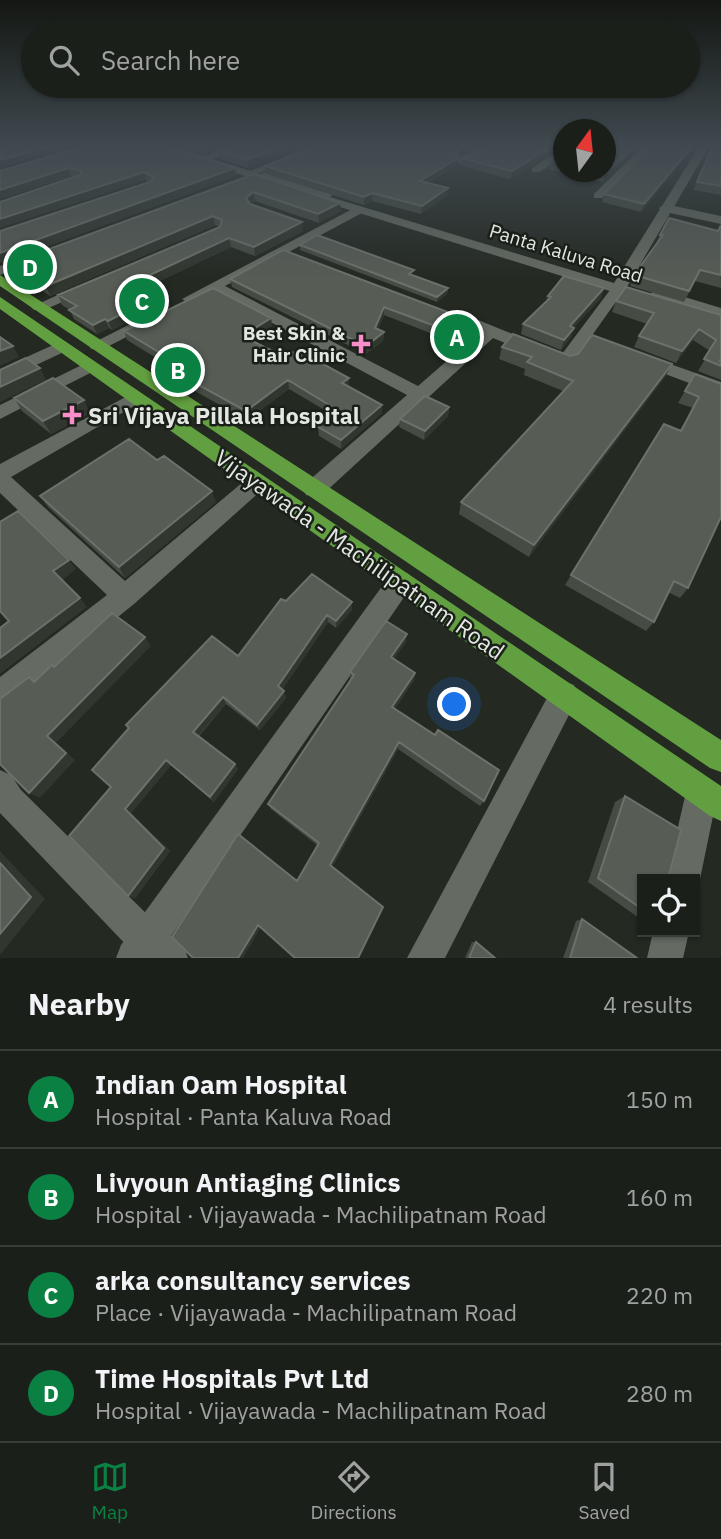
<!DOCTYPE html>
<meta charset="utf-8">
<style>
body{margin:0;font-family:"IBM Plex Sans",sans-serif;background:#282c27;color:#f1f3f6}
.controls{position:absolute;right:21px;bottom:21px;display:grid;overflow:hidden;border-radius:0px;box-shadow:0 2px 5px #0004}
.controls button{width:63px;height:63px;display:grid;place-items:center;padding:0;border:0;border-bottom:2px solid #393d39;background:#1b1f1a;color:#f1f3f6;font:35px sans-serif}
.compass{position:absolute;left:553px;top:119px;width:63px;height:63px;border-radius:50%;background:#1b1f1a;box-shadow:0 2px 5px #0004;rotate:15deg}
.you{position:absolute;left:455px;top:705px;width:24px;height:24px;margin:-18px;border:5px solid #fff;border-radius:50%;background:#1a73e8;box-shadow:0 0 0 10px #1a73e833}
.badge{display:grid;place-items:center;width:46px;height:46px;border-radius:50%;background:#0b8043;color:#fff;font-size:23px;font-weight:700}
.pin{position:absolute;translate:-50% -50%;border:4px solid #fff;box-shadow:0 2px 7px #0006}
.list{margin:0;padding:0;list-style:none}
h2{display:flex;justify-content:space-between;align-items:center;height:91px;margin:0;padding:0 28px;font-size:30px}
h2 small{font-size:23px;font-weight:400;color:#a0a2a2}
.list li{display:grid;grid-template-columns:46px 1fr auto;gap:21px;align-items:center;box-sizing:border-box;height:98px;padding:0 28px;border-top:2px solid #393d39}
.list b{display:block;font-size:26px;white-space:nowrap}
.list p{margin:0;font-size:23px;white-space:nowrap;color:#a0a2a2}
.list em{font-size:23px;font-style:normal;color:#a0a2a2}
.icon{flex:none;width:38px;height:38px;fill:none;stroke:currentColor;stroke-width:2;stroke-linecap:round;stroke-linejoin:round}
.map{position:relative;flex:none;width:721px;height:958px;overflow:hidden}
.search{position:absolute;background:#1b1f1a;box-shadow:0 2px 5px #0004;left:21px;right:21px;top:21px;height:77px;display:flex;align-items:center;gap:18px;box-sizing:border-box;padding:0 24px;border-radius:38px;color:#a0a2a2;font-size:26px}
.sheet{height:483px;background:#1b1f1a}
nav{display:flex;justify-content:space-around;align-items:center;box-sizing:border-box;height:98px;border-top:2px solid #393d39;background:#1b1f1a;font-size:19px;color:#a0a2a2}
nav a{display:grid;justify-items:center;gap:4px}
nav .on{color:#0b8043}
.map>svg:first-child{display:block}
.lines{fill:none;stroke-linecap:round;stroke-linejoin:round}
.minor{fill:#656b62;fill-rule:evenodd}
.tertiary{fill:#656b62;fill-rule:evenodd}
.trunk{fill:#629f40;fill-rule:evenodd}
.wall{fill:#464b44}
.shaded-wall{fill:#31362f}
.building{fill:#575c55;stroke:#6d716b;stroke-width:2}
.poi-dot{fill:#f98fca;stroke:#1a1f19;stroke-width:2.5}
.labels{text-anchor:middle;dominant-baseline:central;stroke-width:5;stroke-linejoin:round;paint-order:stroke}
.far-street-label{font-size:19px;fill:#e3e7e2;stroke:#1a1f19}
.far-poi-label{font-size:19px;font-weight:bold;fill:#e3e7e2;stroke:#1a1f19;text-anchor:end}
.poi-label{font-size:23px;font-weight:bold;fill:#e3e7e2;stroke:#1a1f19;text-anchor:start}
.street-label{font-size:23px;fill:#e3e7e2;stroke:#1a1f19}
</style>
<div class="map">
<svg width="721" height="958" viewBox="0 0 721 958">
<rect width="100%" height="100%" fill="#242922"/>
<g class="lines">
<path class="minor" d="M 234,145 L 248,145 L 212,159 L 203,157 Z
M 315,145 L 328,145 L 257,174 L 248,172 Z
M 481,145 L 492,145 L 466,163 L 458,163 L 458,159 Z
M 644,145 L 654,145 L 602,198 L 594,198 L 594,194 Z
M 564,147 L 564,155 L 540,172 L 532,172 L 532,168 Z
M 665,204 L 721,216 L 721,224 L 661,211 L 659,208 Z
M 358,206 L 362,207 L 362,213 L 225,286 L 418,386 L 480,332 L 444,317 L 442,314 L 444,311 L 456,311 L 562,354 L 613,286 L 618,285 L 625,289 L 571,365 L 559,365 L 493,338 L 322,495 L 314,497 L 306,495 L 303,489 L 306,483 L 407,395 L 214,292 L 190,304 L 182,299 Z
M 39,253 L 46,257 L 44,260 L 0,275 L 0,266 Z
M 85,283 L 92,287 L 90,290 L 44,310 L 34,310 L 31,307 Z
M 148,315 L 156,320 L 154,323 L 103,349 L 91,349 L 89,345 Z
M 62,341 L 70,346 L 68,350 L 0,382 L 0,369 Z
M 642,354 L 721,382 L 721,395 L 636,363 L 633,359 Z
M 90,361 L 99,366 L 96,370 L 0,419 L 0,405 Z
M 135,392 L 141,394 L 144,398 L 141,402 L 11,477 L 125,581 L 249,477 L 256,475 L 263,477 L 267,483 L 263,489 L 134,604 L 10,704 L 0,708 L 0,677 L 107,595 L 0,493 L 0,464 Z
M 400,571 L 409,574 L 412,582 L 409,590 L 156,958 L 116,958 L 121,945 L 391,574 Z
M 564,681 L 574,685 L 578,695 L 574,705 L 445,958 L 407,958 L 554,685 Z
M 702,776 L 713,781 L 718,792 L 700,879 L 695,891 L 695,879 L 666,879 L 686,792 L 691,781 Z
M 653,932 L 689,932 L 683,958 L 647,958 Z"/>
<path class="tertiary" d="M 154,145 L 168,145 L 260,174 L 265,172 L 332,192 L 334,194 L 330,197 L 614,283 L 700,145 L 710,145 L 627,287 L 651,294 L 653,290 L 658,289 L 721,308 L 721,318 L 656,297 L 654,301 L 649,303 L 613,292 L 311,198 L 309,196 L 313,193 L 284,184 L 274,186 Z
M 0,770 L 11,775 L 21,790 L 159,926 L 183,945 L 188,958 L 141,958 L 133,952 L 0,813 Z"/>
<path class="trunk" d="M 0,275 L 721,740 L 721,772 L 710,768 L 0,286 Z
M 0,297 L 721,786 L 721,821 L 710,816 L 0,309 Z"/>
</g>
<path class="wall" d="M 88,145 L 235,168 L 236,176 L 2,263 L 0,261 L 0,231 L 150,182 L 146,180 L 71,176 L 0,199 Z
M 176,145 L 228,145 L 204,154 Z
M 309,145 L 248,168 L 220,159 L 218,151 Z
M 318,145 L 393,145 L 391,147 L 402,147 L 477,145 L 458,156 L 457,165 L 428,183 L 448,188 L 447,196 L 421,214 L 372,201 L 364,205 L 266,174 L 265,166 Z
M 564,145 L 510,179 L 460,166 L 461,158 Z
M 641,145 L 603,182 L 549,169 L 550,161 L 564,152 L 564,172 L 606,172 Z
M 653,145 L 696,145 L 641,212 L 602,202 L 604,194 Z
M 713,145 L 721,145 L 721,195 L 693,190 Z
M 254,174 L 341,211 L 319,223 L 255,201 L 251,204 L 303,231 L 255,256 L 231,247 L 149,286 L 166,302 L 112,330 L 109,328 L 97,334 L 74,319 L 70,310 L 62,305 L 58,295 L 220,227 L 215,225 L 50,296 L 15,272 L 11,263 Z
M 720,225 L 721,288 L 695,281 L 684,302 L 630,286 L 634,275 L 655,245 L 660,235 L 717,231 Z
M 300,245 L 448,288 L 447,294 L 437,302 L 300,250 Z
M 283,250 L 476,332 L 461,345 L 384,315 L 378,329 L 384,332 L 383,341 L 366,354 L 232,287 L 230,279 Z
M 604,288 L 601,298 L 574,327 L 571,337 L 561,350 L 521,334 L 523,324 L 546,301 L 548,296 Z
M 616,301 L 721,315 L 720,361 L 721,361 L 721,380 L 698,371 L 710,351 L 693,340 L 676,363 L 634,347 L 639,336 L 647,324 L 612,312 Z
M 271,318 L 272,326 L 251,340 L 349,387 L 382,405 L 382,413 L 341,449 L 319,436 L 318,427 L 333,415 L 289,389 L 247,420 L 184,385 L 183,379 L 168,371 L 166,364 L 127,340 L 124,331 Z
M 502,347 L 570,356 L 672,364 L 665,377 L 529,557 L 459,514 L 461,502 L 563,391 L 524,375 L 525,369 L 499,359 Z
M 695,374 L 721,384 L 688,588 L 680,598 L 668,592 L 654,622 L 646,631 L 565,585 L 571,575 L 680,431 L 693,408 L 678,403 Z
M 14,398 L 90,413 L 51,434 L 22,411 Z
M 449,407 L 448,416 L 424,440 L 399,427 L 400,419 Z
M 40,496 L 216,502 L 125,578 L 48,507 Z
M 286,601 L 352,610 L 336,628 L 328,622 L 282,690 L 286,698 L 260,730 L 226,704 L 199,736 L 235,764 L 238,769 L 214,802 L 171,765 L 131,813 L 170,851 L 135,898 L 128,896 L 69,836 L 238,656 Z
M 406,642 L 394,659 L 415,673 L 414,680 L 395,709 L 484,801 L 480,806 L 398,749 L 332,867 L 260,928 L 193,958 L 297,881 L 317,845 L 271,809 L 268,804 L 350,680 L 350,672 Z
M 625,796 L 642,879 L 642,920 L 588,882 L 615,802 Z
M 582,919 L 637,958 L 563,958 L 576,921 Z
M 472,942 L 476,942 L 495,958 L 465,958 Z"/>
<path class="shaded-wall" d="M 53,145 L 81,145 L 0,168 L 0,160 Z
M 207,145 L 228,145 L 204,154 L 203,146 Z
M 289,145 L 309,145 L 248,168 L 247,160 Z
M 465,145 L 477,145 L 457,157 L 458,149 Z
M 554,145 L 564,145 L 510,179 L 512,171 Z
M 636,145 L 641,145 L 603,182 L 605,174 Z
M 693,145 L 696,145 L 641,212 L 644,204 Z
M 458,158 L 457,165 L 419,188 L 420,181 Z
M 68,168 L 71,176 L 0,199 L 0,190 Z
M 235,168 L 236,176 L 2,263 L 0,259 L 0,253 Z
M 144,172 L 146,180 L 0,228 L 0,219 Z
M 448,188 L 447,196 L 421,214 L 422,206 Z
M 253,192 L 255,201 L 247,206 L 246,198 Z
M 372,193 L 372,201 L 364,205 L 364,197 Z
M 340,203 L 341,211 L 319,223 L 318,214 Z
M 213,216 L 215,225 L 50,296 L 46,286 Z
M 302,222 L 303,231 L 255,256 L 254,247 Z
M 229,238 L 231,247 L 140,290 L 137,281 Z
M 448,288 L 447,294 L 437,302 L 437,297 Z
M 604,288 L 601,298 L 566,336 L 570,326 Z
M 163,293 L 166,302 L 112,330 L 108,321 Z
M 384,307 L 384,315 L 375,336 L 375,328 Z
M 271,318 L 272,326 L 244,344 L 242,336 Z
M 105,319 L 109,328 L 97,334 L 93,325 Z
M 477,323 L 476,332 L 461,345 L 462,336 Z
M 574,328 L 571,337 L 561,350 L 564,340 Z
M 699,329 L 693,340 L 676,363 L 682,351 Z
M 384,332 L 383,341 L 366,354 L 366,346 Z
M 13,346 L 19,357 L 0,366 L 0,351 Z
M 672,364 L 665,377 L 529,557 L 534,545 Z
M 40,368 L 46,380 L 0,402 L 0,387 Z
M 349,378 L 349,387 L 342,383 Z
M 288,380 L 289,389 L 247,420 L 246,411 Z
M 84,400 L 90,413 L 51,434 L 43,421 Z
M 382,405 L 382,413 L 341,449 L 341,440 Z
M 449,407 L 448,416 L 424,440 L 425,431 Z
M 212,491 L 216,502 L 125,578 L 119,567 Z
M 69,560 L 76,569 L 61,581 L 53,571 Z
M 80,598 L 87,607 L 0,674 L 0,658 Z
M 352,602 L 352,610 L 336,628 L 336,621 Z
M 327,615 L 328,622 L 280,693 L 278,686 Z
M 407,634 L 406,642 L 390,665 L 391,657 Z
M 145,637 L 151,646 L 56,743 L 75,760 L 40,798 L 29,793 L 47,736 Z
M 415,673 L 414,680 L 391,715 L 392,707 Z
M 284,691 L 286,698 L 260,730 L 257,725 Z
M 223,697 L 226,704 L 197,737 L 193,732 Z
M 399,742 L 398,749 L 331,868 L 330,865 Z
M 166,760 L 171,765 L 131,813 L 170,851 L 135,898 L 128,896 L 125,809 Z
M 235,764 L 238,769 L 214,802 L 210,797 Z
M 0,851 L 45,899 L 0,955 Z
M 258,925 L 261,927 L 243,958 L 238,958 Z"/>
<path class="building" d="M 0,145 L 53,145 L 0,160 Z
M 88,145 L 165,145 L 235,168 L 0,253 L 0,231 L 150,182 L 154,177 L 144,172 L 0,219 L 0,202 L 80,175 L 82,171 L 68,168 L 0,190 L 0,171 Z
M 236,145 L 289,145 L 247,160 L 218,151 Z
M 318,145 L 391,145 L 390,147 L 402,147 L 405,145 L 465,145 L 458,149 L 458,158 L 420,181 L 448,188 L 422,206 L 372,193 L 364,197 L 265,166 Z
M 487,145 L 554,145 L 512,171 L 461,158 L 468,158 Z
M 606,145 L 636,145 L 605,174 L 593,172 L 606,172 Z
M 653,145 L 693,145 L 644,204 L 604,194 Z
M 713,145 L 721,145 L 721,186 L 697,182 Z
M 564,152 L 564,165 L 550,161 Z
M 254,174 L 340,203 L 318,214 L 253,192 L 246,198 L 250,204 L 302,222 L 254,247 L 229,238 L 137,281 L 163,293 L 108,321 L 105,319 L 93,325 L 69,310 L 77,306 L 58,295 L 220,227 L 222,220 L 213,216 L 46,286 L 11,263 Z
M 669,218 L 718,231 L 721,225 L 721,275 L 700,270 L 689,291 L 634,275 L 663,235 L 660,235 Z
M 317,235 L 414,270 L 409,274 L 448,288 L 437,297 L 300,245 Z
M 283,250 L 477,323 L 462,336 L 384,307 L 375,328 L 384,332 L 366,346 L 230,279 Z
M 564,276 L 604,288 L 570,326 L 574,328 L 564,340 L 523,324 L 551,297 L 548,296 Z
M 626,287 L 721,315 L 721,358 L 720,361 L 721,361 L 721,366 L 704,359 L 716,340 L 699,329 L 682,351 L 639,336 L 654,313 L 616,301 Z
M 213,288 L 271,318 L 242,336 L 283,356 L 290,351 L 298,355 L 301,352 L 349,378 L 342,383 L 382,405 L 341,440 L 318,427 L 339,411 L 288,380 L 246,411 L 182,376 L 185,374 L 165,362 L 170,359 L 124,331 Z
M 513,334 L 570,356 L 578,354 L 592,335 L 672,364 L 534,545 L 461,502 L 573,381 L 527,362 L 532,357 L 502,347 Z
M 0,337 L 13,346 L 0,351 Z
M 26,358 L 40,368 L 0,387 L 0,370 Z
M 695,374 L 721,384 L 721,517 L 688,588 L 674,581 L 654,622 L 571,575 L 664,424 L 681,431 L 699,397 L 685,391 Z
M 53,378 L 84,400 L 43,421 L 14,398 Z
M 425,396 L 449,407 L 425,431 L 400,419 Z
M 129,439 L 157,460 L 164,456 L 212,491 L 119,567 L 40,496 Z
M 18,511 L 69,560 L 53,571 L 80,598 L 0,658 L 0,628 L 9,621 L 0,611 L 0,522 Z
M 312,574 L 352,602 L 336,621 L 327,615 L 278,686 L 284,691 L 257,725 L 223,697 L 193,732 L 235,764 L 210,797 L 166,760 L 125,809 L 164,848 L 128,896 L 69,836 L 111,787 L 92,770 L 129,728 L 126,725 L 212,636 L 238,656 L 281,599 L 286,601 Z
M 112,613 L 145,637 L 47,736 L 66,753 L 29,793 L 0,764 L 0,699 L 29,677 L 34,682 L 52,665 L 54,667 Z
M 386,621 L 407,634 L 391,657 L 415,673 L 392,707 L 435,735 L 438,730 L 499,770 L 484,801 L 399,742 L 330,865 L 383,907 L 358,958 L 295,958 L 258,925 L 238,958 L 193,958 L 172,937 L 238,834 L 297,881 L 319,843 L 268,804 L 354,675 L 350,672 Z
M 625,796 L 681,830 L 668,879 L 642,879 L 642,909 L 598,878 Z
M 0,863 L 31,897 L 0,934 Z
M 582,919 L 637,958 L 570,958 Z
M 476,942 L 495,958 L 469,958 Z"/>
<linearGradient id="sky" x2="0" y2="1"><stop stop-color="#141713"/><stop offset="0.52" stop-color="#3f494f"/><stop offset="1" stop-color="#3f494f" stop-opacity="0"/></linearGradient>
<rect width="721" height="279" fill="url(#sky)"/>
<g class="poi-dot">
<path d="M357.5 333.5h7v7h7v7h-7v7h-7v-7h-7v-7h7z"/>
<path d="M68.5 404.5h7v7h7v7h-7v7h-7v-7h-7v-7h7z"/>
</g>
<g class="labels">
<g class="far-street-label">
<text transform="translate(566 253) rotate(17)">Panta Kaluva Road</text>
</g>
<g class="far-poi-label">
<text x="345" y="333">Best Skin &amp;<tspan x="345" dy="22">Hair Clinic</tspan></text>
</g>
<g class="poi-label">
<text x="88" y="415">Sri Vijaya Pillala Hospital</text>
</g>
<g class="street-label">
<text transform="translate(360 554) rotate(35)">Vijayawada - Machilipatnam Road</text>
</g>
</g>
</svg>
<div class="controls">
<button><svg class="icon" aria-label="locate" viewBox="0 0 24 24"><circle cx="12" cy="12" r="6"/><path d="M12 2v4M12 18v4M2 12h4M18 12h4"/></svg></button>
</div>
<svg class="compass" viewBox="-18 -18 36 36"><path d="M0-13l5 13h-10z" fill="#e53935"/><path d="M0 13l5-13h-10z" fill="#a0a2a2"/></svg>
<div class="you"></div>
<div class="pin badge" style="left:457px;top:337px">A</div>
<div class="pin badge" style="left:178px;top:370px">B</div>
<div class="pin badge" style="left:142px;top:301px">C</div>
<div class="pin badge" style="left:30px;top:267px">D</div>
<div class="search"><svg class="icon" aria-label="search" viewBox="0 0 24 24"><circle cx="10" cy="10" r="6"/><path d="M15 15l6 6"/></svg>Search here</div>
</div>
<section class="sheet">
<h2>Nearby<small>4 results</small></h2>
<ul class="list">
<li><span class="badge">A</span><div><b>Indian Oam Hospital</b><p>Hospital · Panta Kaluva Road</p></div><em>150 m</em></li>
<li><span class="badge">B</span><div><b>Livyoun Antiaging Clinics</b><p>Hospital · Vijayawada - Machilipatnam Road</p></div><em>160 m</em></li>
<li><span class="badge">C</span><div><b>arka consultancy services</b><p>Place · Vijayawada - Machilipatnam Road</p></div><em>220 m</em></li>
<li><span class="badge">D</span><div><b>Time Hospitals Pvt Ltd</b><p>Hospital · Vijayawada - Machilipatnam Road</p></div><em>280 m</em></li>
</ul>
</section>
<nav>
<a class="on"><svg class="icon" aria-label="map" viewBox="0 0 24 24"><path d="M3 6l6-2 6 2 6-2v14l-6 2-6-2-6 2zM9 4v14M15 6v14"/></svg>Map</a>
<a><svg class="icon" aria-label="directions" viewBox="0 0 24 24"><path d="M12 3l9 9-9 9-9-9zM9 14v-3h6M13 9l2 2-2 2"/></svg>Directions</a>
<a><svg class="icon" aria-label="saved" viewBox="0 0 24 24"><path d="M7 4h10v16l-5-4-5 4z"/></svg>Saved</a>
</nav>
